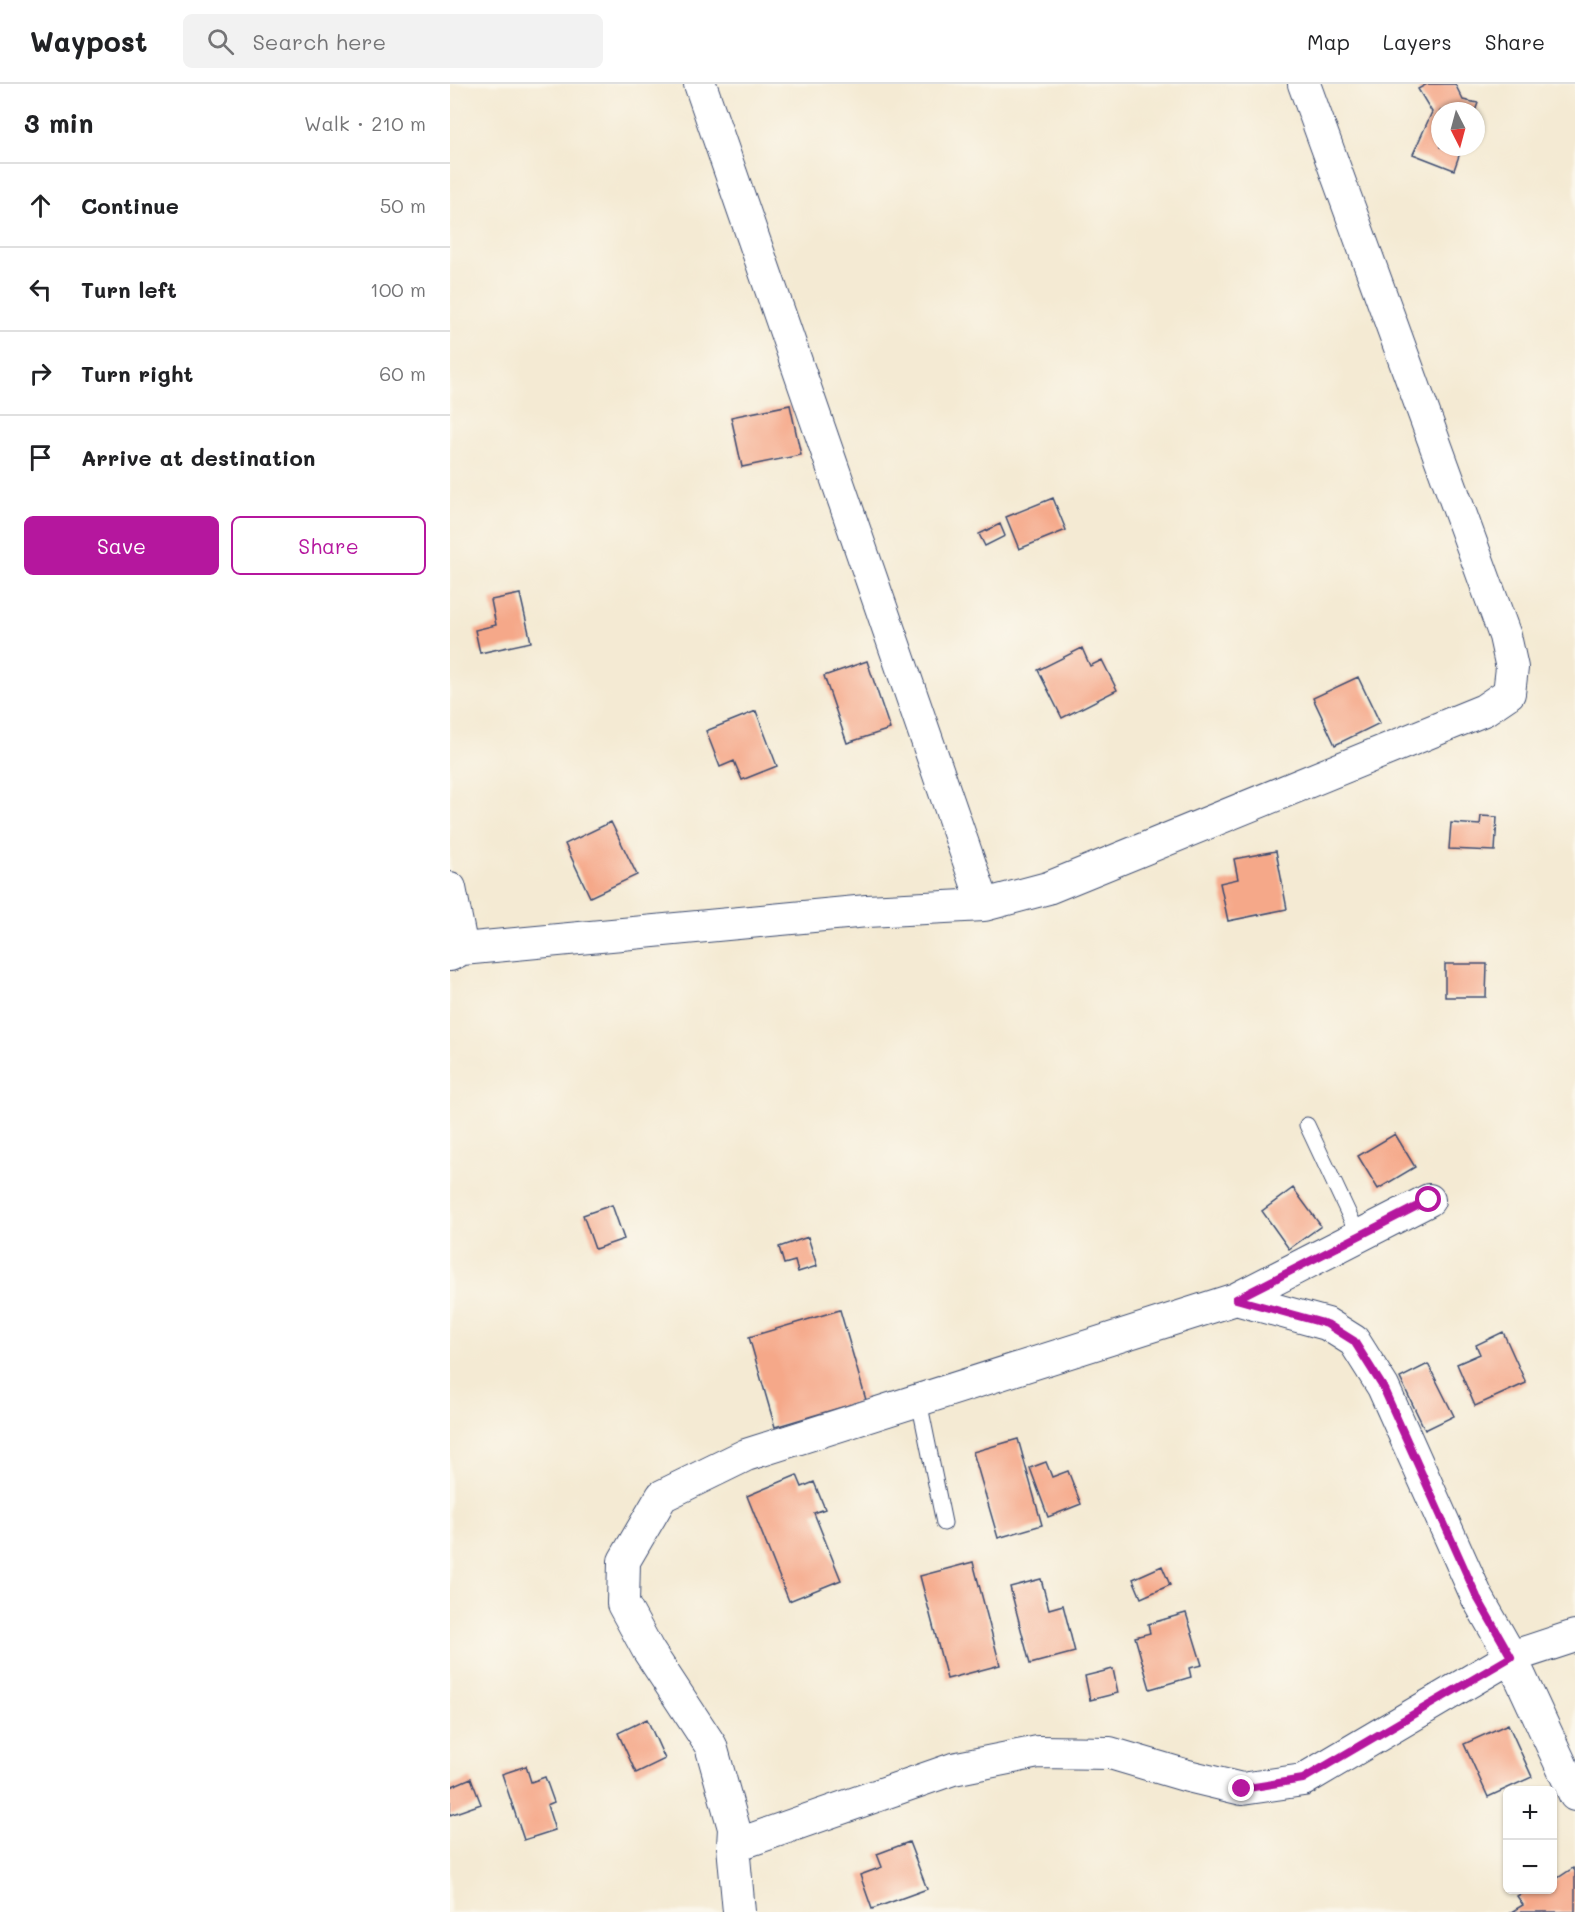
<!DOCTYPE html>
<meta charset="utf-8">
<style>
body{margin:0;font-family:Mali,sans-serif;background:#f2f2f2;color:#202124}
.controls{position:absolute;right:18px;bottom:18px;display:grid;overflow:hidden;border-radius:9px;box-shadow:0 2px 4px #0004}
.controls button{width:54px;height:54px;display:grid;place-items:center;padding:0;border:0;border-bottom:2px solid #e0e0e0;background:#fff;color:#202124;font:30px sans-serif}
.compass{position:absolute;left:981px;top:18px;width:54px;height:54px;border-radius:50%;background:#fff;box-shadow:0 2px 4px #0004;rotate:174deg}
.stop{position:absolute;width:18px;height:18px;margin:-14px;border:4px solid #b5179e;border-radius:50%;background:#fff}
.stop.end{background:#b5179e;border-color:#fff;box-shadow:0 2px 6px #0008}
.list{margin:0;padding:0;list-style:none}
h2{display:flex;justify-content:space-between;align-items:center;height:78px;margin:0;padding:0 24px;font-size:26px}
h2 small{font-size:20px;font-weight:400;color:#757577}
.list li{display:grid;grid-template-columns:39px 1fr auto;gap:18px;align-items:center;box-sizing:border-box;height:84px;padding:0 24px;border-top:2px solid #e0e0e0}
.list b{display:block;font-size:22px;white-space:nowrap}
.list em{font-size:20px;font-style:normal;color:#757577}
.actions{display:flex;gap:12px;padding:18px 24px}
.actions a{flex:1;padding:14px 0;border:2px solid #b5179e;border-radius:9px;text-align:center;font-size:21px;color:#b5179e}
.actions .main{background:#b5179e;color:#fff}
.icon{flex:none;width:33px;height:33px;fill:none;stroke:currentColor;stroke-width:2;stroke-linecap:round;stroke-linejoin:round}
.map{position:relative;flex:none;width:1125px;height:1828px;overflow:hidden}
header{display:flex;align-items:center;gap:36px;box-sizing:border-box;height:84px;padding:0 30px;background:#fff;border-bottom:2px solid #e0e0e0}
header strong{font-size:28px}
nav{display:flex;gap:33px;margin-inline-start:auto;font-size:21px}
.search{width:420px;height:54px;background:#f2f2f2;display:flex;align-items:center;gap:15px;box-sizing:border-box;padding:0 21px;border-radius:9px;color:#757577;font-size:22px}
main{display:flex}
aside{flex:1;background:#fff}
.map>svg:first-child{display:block}
.building{fill:#f5a889}
.lines{fill:none;stroke-linecap:round;stroke-linejoin:round}
.lane-casing{stroke:#3c4b70;stroke-width:17}
.street-casing{stroke:#3c4b70;stroke-width:34}
.lane{stroke:#fff;stroke-width:15}
.street{stroke:#fff;stroke-width:32}
.route{stroke:#b5179e;stroke-width:8}
</style>
<header>
<strong>Waypost</strong>
<div class="search"><svg class="icon" aria-label="search" viewBox="0 0 24 24"><circle cx="10" cy="10" r="6"/><path d="M15 15l6 6"/></svg>Search here</div>
<nav><a>Map</a><a>Layers</a><a>Share</a></nav>
</header>
<main>
<aside>
<h2>3 min<small>Walk · 210 m</small></h2>
<ul class="list">
<li><svg class="icon" aria-label="ahead" viewBox="0 0 24 24"><path d="M12 20V5M6 11l6-6 6 6"/></svg><div><b>Continue</b></div><em>50 m</em></li>
<li><svg class="icon" aria-label="left" viewBox="0 0 24 24"><path d="M17 20v-9H6M10 6l-5 5 5 5"/></svg><div><b>Turn left</b></div><em>100 m</em></li>
<li><svg class="icon" aria-label="right" viewBox="0 0 24 24"><path d="M7 20v-9h11M14 6l5 5-5 5"/></svg><div><b>Turn right</b></div><em>60 m</em></li>
<li><svg class="icon" aria-label="arrive" viewBox="0 0 24 24"><path d="M6 21V4h12l-3 4 3 4H6"/></svg><div><b>Arrive at destination</b></div></li>
</ul>
<div class="actions"><a class="main">Save</a><a>Share</a></div>
</aside>
<div class="map">
<svg width="1125" height="1828" viewBox="0 0 1125 1828">
<rect width="100%" height="100%" fill="#fbf7ec"/>
<filter id="ink" filterUnits="userSpaceOnUse"><feTurbulence type="fractalNoise" baseFrequency=".0167" numOctaves="2"/><feDisplacementMap in="SourceGraphic" scale="12" xChannelSelector="R" yChannelSelector="G"/><feConvolveMatrix kernelMatrix="1 2 1 2 8 2 1 2 1" color-interpolation-filters="sRGB"/></filter>
<filter id="wash" filterUnits="userSpaceOnUse"><feTurbulence type="fractalNoise" baseFrequency=".008" numOctaves="4" result="noise"/><feDisplacementMap in="SourceGraphic" scale="24" xChannelSelector="R" yChannelSelector="G"/><feGaussianBlur stdDeviation="1.35" result="paint"/><feColorMatrix in="noise" values="0 0 0 0 0 0 0 0 0 0 0 0 0 0 0 0 0 1.4 0 .05"/><feComposite in="paint" operator="in"/></filter>
<g filter="url(#wash)">
<rect width="100%" height="100%" fill="#f4ead3"/>
<g id="blocks">
<path class="building" d="M 977,0 L 1005,0 L 1013,16 L 1028,19 L 1025,27 L 990,27 L 990,63 L 1012,63 L 1004,86 L 963,70 L 982,28 L 968,5 Z
M 340,321 L 351,371 L 292,383 L 281,333 Z
M 603,414 L 616,446 L 569,465 L 556,433 Z
M 550,440 L 555,452 L 535,462 L 529,450 Z
M 70,510 L 81,558 L 30,569 L 25,546 L 46,541 L 41,516 Z
M 632,564 L 640,582 L 652,576 L 667,606 L 612,634 L 588,586 Z
M 417,577 L 440,645 L 397,659 L 374,592 Z
M 908,593 L 930,639 L 885,661 L 863,614 Z
M 306,627 L 327,682 L 292,696 L 284,677 L 270,683 L 256,647 Z
M 1031,732 L 1047,733 L 1045,767 L 999,765 L 1001,739 L 1030,741 Z
M 161,738 L 187,791 L 140,813 L 115,760 Z
M 826,767 L 837,825 L 778,837 L 770,799 L 788,795 L 784,775 Z
M 995,880 L 1037,880 L 1036,913 L 995,913 Z
M 945,1050 L 965,1083 L 928,1105 L 908,1072 Z
M 843,1104 L 871,1142 L 839,1165 L 812,1127 Z
M 162,1121 L 174,1155 L 145,1165 L 133,1131 Z
M 358,1153 L 367,1182 L 348,1188 L 345,1177 L 334,1180 L 329,1163 Z
M 390,1226 L 416,1316 L 325,1343 L 299,1253 Z
M 1053,1248 L 1076,1299 L 1025,1322 L 1007,1280 L 1030,1270 L 1026,1261 Z
M 978,1280 L 1004,1332 L 975,1346 L 950,1294 Z
M 568,1355 L 592,1441 L 548,1454 L 523,1368 Z
M 596,1378 L 602,1393 L 618,1387 L 631,1420 L 598,1433 L 580,1384 Z
M 347,1391 L 352,1403 L 364,1398 L 375,1425 L 364,1429 L 391,1496 L 339,1517 L 297,1412 Z
M 523,1478 L 550,1581 L 497,1595 L 470,1492 Z
M 712,1482 L 720,1501 L 691,1514 L 683,1495 Z
M 591,1495 L 599,1525 L 613,1521 L 625,1568 L 580,1580 L 560,1503 Z
M 736,1529 L 752,1581 L 739,1584 L 741,1593 L 700,1605 L 685,1553 L 700,1549 L 698,1540 Z
M 663,1585 L 668,1609 L 640,1616 L 635,1592 Z
M 197,1635 L 215,1675 L 186,1689 L 168,1649 Z
M 1058,1640 L 1082,1693 L 1038,1713 L 1014,1660 Z
M 76,1682 L 81,1698 L 95,1693 L 104,1718 L 97,1721 L 105,1746 L 74,1756 L 52,1690 Z
M 21,1694 L 31,1720 L 0,1731 L 0,1703 Z
M 459,1758 L 477,1805 L 422,1825 L 410,1791 L 432,1783 L 427,1770 Z
M 1123,1784 L 1125,1787 L 1125,1828 L 1061,1828 L 1073,1821 L 1067,1812 L 1078,1806 L 1102,1806 L 1102,1798 Z"/>
</g>
</g>
<g filter="url(#ink)">
<use href="#blocks" fill-opacity="0" stroke="#3c4b70" stroke-width="1.5"/>
<g class="lines">
<defs>
<path id="lane" d="M 857,1041 L 909,1152
M 469,1317 L 494,1439"/>
<path id="street" d="M 250,0 L 534,821
M 0,804 L 12,865
M 0,871 L 12,865 L 417,827 L 534,821 L 598,804 L 1034,626 L 1059,609 L 1062,584 L 1055,552 L 854,0
M 786,1215 L 877,1240 L 904,1257 L 933,1303 L 1027,1513 L 1061,1573 L 1125,1711
M 283,1762 L 503,1685 L 588,1668 L 660,1669 L 738,1692 L 792,1705 L 853,1696 L 1061,1573 L 1125,1552
M 289,1828 L 283,1762 L 284,1744 L 261,1662 L 198,1566 L 173,1520 L 174,1477 L 212,1412 L 296,1371 L 786,1215 L 979,1116"/>
</defs>
<use href="#lane" class="lane-casing"/>
<use href="#street" class="street-casing"/>
<use href="#lane" class="lane"/>
<use href="#street" class="street"/>
</g>
</g>
<g class="lines" filter="url(#ink)">
<path class="route" d="M 792,1705 L 853,1695 L 1061,1573 L 1027,1513 L 933,1303 L 904,1257 L 877,1240 L 786,1215 L 979,1116"/>
</g>
</svg>
<div class="controls">
<button>+</button>
<button>−</button>
</div>
<svg class="compass" viewBox="-18 -18 36 36"><path d="M0-13l5 13h-10z" fill="#e53935"/><path d="M0 13l5-13h-10z" fill="#757577"/></svg>
<div class="stop" style="left:979px;top:1116px"></div>
<div class="stop end" style="left:792px;top:1705px"></div>
</div>
</main>
